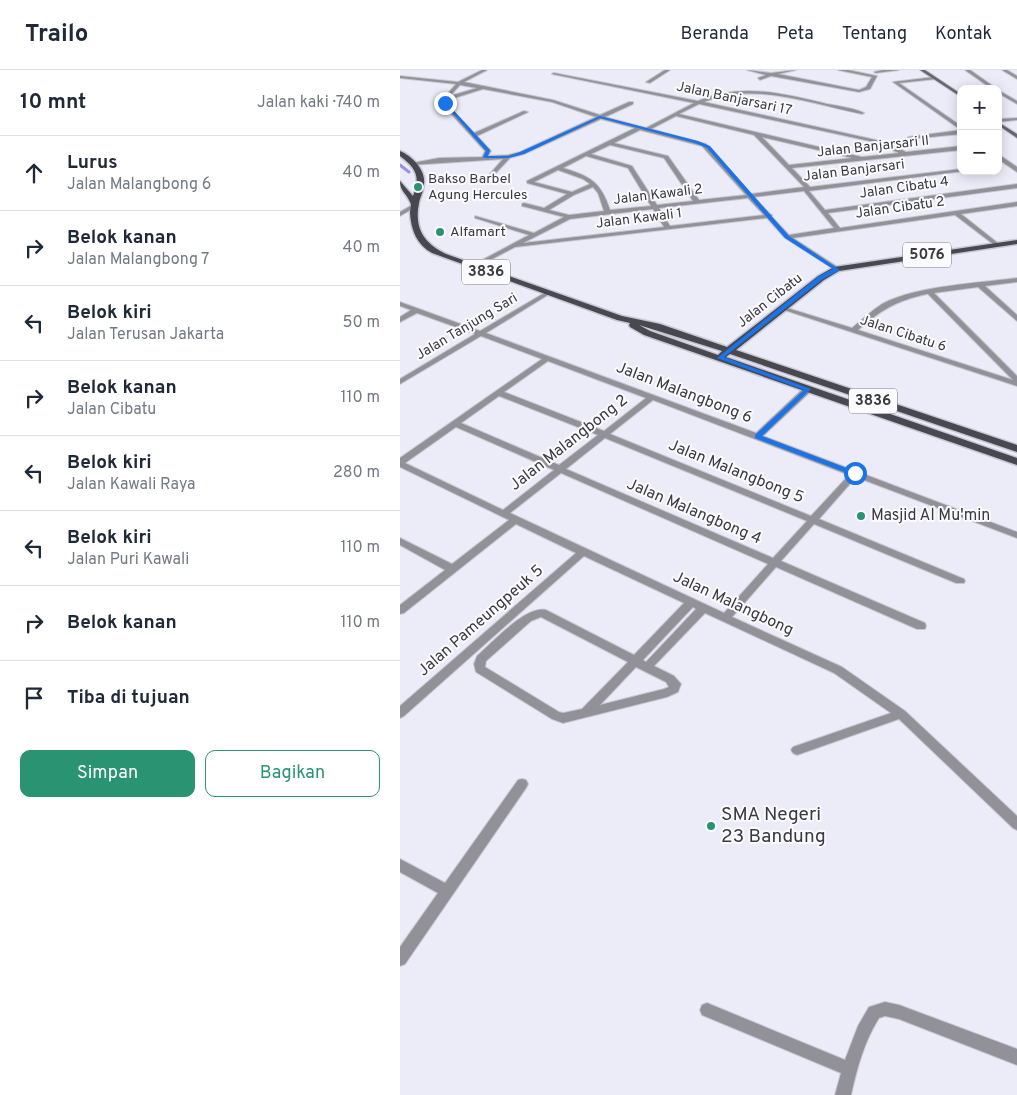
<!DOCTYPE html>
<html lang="id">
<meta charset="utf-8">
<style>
body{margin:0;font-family:Overpass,sans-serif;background:#f6f6f7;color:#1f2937}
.controls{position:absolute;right:15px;top:15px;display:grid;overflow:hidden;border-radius:10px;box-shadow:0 2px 12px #0003}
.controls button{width:45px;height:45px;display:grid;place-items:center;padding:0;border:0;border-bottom:1px solid #e0e1e3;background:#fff;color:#1f2937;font:25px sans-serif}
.stop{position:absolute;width:15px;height:15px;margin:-11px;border:4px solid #1a73e8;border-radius:50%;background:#fff}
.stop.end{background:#1a73e8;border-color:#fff;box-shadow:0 1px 5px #0008}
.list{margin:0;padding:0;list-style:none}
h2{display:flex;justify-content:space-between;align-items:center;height:65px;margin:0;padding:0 20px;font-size:21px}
h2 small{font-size:16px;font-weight:400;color:#747a83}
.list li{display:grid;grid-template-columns:32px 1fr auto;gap:15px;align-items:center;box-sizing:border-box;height:75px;padding:0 20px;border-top:1px solid #e0e1e3}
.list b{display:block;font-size:19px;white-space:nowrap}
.list p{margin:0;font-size:16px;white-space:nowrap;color:#747a83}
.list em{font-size:16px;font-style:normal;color:#747a83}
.actions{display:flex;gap:10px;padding:15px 20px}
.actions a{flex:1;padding:11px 0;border:1px solid #2a9371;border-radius:10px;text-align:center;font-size:18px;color:#2a9371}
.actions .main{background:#2a9371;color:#fff}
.icon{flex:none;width:28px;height:28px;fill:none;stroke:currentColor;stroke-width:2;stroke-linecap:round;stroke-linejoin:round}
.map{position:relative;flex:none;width:617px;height:1025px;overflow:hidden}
header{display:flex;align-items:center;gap:30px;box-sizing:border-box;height:70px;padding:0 25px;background:#fff;border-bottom:1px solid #e0e1e3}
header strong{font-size:24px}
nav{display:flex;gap:28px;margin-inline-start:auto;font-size:18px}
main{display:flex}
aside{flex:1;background:#fff}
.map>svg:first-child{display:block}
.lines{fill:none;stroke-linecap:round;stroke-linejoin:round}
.stream{stroke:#9992e3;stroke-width:3}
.street-casing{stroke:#c8c8d4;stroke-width:2}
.secondary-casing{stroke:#c8c8d4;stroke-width:2}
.primary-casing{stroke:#c8c8d4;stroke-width:3}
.street{fill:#929197;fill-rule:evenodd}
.secondary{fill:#66666e;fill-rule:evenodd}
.primary{fill:#484851;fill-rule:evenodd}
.route{fill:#1a73e8}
.poi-dot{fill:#2a9371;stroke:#fafaff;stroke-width:2}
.labels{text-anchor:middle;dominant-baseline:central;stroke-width:4;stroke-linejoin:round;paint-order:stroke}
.far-street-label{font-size:14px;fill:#3a3a3f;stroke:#fafaff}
.far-poi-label{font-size:14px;fill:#3a3a3f;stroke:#fafaff;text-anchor:start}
.shield{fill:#fafaff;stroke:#747479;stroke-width:1}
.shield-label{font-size:15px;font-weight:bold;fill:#3a3a3f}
.street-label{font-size:16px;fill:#3a3a3f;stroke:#fafaff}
.poi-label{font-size:16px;fill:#3a3a3f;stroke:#fafaff;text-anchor:start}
.near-poi-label{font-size:19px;fill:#3a3a3f;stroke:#fafaff;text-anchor:start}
</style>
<header>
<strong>Trailo</strong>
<nav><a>Beranda</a><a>Peta</a><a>Tentang</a><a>Kontak</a></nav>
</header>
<main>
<aside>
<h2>10 mnt<small>Jalan kaki · 740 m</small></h2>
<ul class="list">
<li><svg class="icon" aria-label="ahead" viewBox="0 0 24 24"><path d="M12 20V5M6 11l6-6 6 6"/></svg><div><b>Lurus</b><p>Jalan Malangbong 6</p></div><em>40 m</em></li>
<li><svg class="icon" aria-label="right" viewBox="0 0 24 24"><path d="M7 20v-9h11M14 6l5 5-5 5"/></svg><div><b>Belok kanan</b><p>Jalan Malangbong 7</p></div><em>40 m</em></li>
<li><svg class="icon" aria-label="left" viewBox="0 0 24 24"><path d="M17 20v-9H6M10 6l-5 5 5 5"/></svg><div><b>Belok kiri</b><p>Jalan Terusan Jakarta</p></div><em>50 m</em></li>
<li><svg class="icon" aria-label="right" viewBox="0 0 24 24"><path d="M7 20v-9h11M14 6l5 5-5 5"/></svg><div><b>Belok kanan</b><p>Jalan Cibatu</p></div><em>110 m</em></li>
<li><svg class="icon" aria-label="left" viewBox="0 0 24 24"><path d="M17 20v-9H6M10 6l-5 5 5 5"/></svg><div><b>Belok kiri</b><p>Jalan Kawali Raya</p></div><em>280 m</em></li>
<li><svg class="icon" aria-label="left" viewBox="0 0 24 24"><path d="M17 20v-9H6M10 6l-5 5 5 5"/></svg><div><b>Belok kiri</b><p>Jalan Puri Kawali</p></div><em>110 m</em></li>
<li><svg class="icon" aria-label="right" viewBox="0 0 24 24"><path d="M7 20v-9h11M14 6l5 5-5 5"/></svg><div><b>Belok kanan</b></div><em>110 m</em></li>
<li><svg class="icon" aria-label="arrive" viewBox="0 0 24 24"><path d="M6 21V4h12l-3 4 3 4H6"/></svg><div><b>Tiba di tujuan</b></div></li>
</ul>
<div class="actions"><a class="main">Simpan</a><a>Bagikan</a></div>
</aside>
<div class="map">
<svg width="617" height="1025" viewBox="0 0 617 1025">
<rect width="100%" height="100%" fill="#ececf9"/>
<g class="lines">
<path class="stream" d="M 0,95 L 9,102"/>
<defs>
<path id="street" d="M 82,0 L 87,0 L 64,12 L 153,30 L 200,45 L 229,32 L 233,32 L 233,34 L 205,47 L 246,58 L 294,33 L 152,4 L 154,3 L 298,31 C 340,12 385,24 427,34 C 439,36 454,38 464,43 L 462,44 C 412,34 353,11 304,32 L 476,70 L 488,73 L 506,82 L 561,76 L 561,80 L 392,98 L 410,117 L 561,99 L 561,101 L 564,101 L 409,121 L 425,140 L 617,114 L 617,118 L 428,143 L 440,158 L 617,132 L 617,136 L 561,144 L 599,174 L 599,176 L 597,177 L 555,145 L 393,168 L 439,198 L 440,199 L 437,201 L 385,168 L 367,148 L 115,177 L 75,198 L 71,198 L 71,196 L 129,165 L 75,148 L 75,146 L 134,163 L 164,147 L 122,136 L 122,134 L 124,133 L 144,138 L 167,124 L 127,113 L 127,111 L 235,58 L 201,49 L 124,84 L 110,88 L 92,107 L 89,105 L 103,89 L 12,95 L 12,93 L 39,88 L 82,87 L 85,81 L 45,37 L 43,29 L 56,14 L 0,8 L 0,6 L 58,12 ZM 60,15 L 77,18 L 50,26 ZM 83,19 L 152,32 L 196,47 L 120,82 L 108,85 L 88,86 L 91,81 L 77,66 L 128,42 L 124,41 L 74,63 L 49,37 L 48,30 ZM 299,34 L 474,72 L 499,83 L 462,87 L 279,44 ZM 276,46 L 354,65 L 404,117 L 351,124 L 306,74 L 251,59 ZM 240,60 L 302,76 L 346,125 L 299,130 L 268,86 L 214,73 ZM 362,67 L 452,88 L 389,95 ZM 210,75 L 264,88 L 293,131 L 257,135 L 232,96 L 191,84 ZM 186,86 L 228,98 L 251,136 L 210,140 C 201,112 190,106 163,98 ZM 158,100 L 183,109 L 190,114 L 172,122 L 134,112 ZM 193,117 L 198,123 L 204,141 L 169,145 L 149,140 L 174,125 ZM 404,121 L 434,158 L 389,165 L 372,147 L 372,145 L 370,144 L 354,127 ZM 348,128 L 364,145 L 270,156 L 259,138 ZM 253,139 L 264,157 L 123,173 L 170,149 Z
M 265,0 L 270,0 L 250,13 L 246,12 Z
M 347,0 L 371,3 L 396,0 L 378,4 L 459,20 L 466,17 L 472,7 L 438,0 L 448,0 L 477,6 L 470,19 L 459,22 L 371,6 L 360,10 L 358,8 L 366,5 Z
M 483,0 L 499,0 L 476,3 L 474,2 Z
M 565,0 L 570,0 L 597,19 L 592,19 Z
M 602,0 L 607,0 L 617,6 L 617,9 Z
M 534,7 L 536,9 L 499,13 L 561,56 L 561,60 L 493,12 Z
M 598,20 L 617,31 L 617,34 L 598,23 Z
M 617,48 L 617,50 L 598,52 L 598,49 Z
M 561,60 L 561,64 L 511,69 L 508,67 Z
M 598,84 L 617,97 L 617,102 L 598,89 Z
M 14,134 L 19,135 L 0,146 L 0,142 Z
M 617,208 L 617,212 L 585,216 L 617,245 L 617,251 L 578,217 L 534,223 L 617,306 L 617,316 L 378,238 L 384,237 L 452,258 C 462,250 471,241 482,234 C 515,216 578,213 617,208 ZM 527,224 L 528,224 L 613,310 L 458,260 C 482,239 496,231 527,224 Z
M 146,222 L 151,223 L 86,263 L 356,363 L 405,317 L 411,317 L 411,321 L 363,366 L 617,462 L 617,468 L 456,407 L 419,449 L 564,509 L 565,511 L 564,513 L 556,513 L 414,454 L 381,491 L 525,553 L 526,556 L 525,559 L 517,559 L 376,497 L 332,547 L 442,597 L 505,641 L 617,746 L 617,760 L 613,758 L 499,649 L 397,685 L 393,683 L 391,680 L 393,677 L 491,643 L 434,603 L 305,543 L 254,596 L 274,606 L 281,614 L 278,622 L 267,627 L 163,653 L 152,649 L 76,602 L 74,594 L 77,586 C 92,573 126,535 146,540 L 234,585 L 284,533 L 184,486 L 4,646 L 0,648 L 0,636 L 176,483 L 116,454 L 4,543 L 0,544 L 0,535 L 45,500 L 0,475 L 0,468 L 52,494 L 109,450 L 0,397 L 0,388 L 142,289 L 81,266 L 0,314 L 0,309 L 75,264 L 17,243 L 0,252 L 0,247 L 11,240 L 0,236 L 0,232 L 80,261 ZM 148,291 L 246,328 L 204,361 L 104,322 ZM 99,326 L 198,365 L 159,395 L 61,353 ZM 253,330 L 449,405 L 411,446 L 210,364 ZM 56,357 L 154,400 L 103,440 L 5,393 ZM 205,368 L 407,451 L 373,488 L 166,399 ZM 161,403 L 368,494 L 324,543 L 110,443 ZM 293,537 L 296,539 L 246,592 L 243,590 ZM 141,547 L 228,592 L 182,639 L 163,643 L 159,642 L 85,597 L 86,591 L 131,551 ZM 236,597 L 266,612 L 269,617 L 264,619 L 200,635 Z
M 122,709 L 126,710 L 128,714 L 126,718 L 5,894 L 0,896 L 0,877 L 38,823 L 0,802 L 0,789 L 45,813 L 118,710 Z
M 485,932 L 499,935 L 617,979 L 617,995 L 499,949 L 485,946 L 479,948 C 464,972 457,998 451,1025 L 435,1025 L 441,1003 L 302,945 L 300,940 L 302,935 L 307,933 L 445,990 L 458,956 L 469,937 Z"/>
<path id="secondary" d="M 520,0 L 525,0 L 561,24 L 561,27 Z
M 598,52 L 617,64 L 617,68 L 598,55 Z"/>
<path id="primary" d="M 0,81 C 12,86 26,100 24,114 C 24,121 20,127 19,133 C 14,159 24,173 46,184 L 222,246 L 260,254 L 327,277 L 418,206 L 434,197 L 617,170 L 617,174 L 439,201 L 424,210 L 336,280 L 617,375 L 617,382 L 330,284 L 326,287 L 617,388 L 617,395 L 244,265 L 230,257 L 229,255 L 230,253 L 217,250 L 32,183 C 17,175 11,160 10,143 C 10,139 12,135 10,132 C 6,123 0,121 0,111 L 13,126 C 21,107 16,98 0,86 ZM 239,255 L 322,281 L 318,285 L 250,261 Z"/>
</defs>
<use href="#street" class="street-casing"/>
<use href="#secondary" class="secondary-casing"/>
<use href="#primary" class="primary-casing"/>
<use href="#street" class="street"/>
<use href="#secondary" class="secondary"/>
<use href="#primary" class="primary"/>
</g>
<path class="route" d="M 43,32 L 46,32 L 90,80 L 88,86 L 108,86 L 120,82 L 200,46 L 298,71 L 310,76 L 389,166 L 440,200 L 423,209 L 324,287 L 411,319 L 362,366 L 457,402 L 457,405 L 452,405 L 355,368 L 355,365 L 404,320 L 317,288 L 419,206 L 433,199 L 385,168 L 307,78 L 295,73 L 200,48 L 124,84 L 108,88 L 85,88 L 83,87 L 86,81 Z"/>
<g class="poi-dot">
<circle cx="18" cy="117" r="5"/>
<circle cx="40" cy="162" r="5"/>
<circle cx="461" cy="446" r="5"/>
<circle cx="311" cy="756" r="5"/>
</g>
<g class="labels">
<g class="far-street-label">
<text transform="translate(334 29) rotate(12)">Jalan Banjarsari 17</text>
<text transform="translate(473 77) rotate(-6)">Jalan Banjarsari II</text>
<text transform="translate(454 101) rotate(-7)">Jalan Banjarsari</text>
<text transform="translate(504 118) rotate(-8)">Jalan Cibatu 4</text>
<text transform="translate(258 125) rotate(-7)">Jalan Kawali 2</text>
<text transform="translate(500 138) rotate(-8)">Jalan Cibatu 2</text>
<text transform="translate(239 149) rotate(-7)">Jalan Kawali 1</text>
<text transform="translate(370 231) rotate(-38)">Jalan Cibatu</text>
<text transform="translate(67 257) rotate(-31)">Jalan Tanjung Sari</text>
<text transform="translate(503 264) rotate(18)">Jalan Cibatu 6</text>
</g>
<g class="far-poi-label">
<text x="28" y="109">Bakso Barbel<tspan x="28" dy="16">Agung Hercules</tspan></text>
<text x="50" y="162">Alfamart</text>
</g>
<g class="shield">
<rect x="503" y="172.5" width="48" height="25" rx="4"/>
<rect x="62" y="189.5" width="48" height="25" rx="4"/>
<rect x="449" y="318.5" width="48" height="25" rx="4"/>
</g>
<g class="shield-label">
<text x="527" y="185">5076</text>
<text x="86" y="202">3836</text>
<text x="473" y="331">3836</text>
</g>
<g class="street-label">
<text transform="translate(284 323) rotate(21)">Jalan Malangbong 6</text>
<text transform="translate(169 373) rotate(-38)">Jalan Malangbong 2</text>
<text transform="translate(336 402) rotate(22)">Jalan Malangbong 5</text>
<text transform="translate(294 442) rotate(23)">Jalan Malangbong 4</text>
<text transform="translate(333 534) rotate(25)">Jalan Malangbong</text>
<text transform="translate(81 551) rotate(-41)">Jalan Pameungpeuk 5</text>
</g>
<g class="poi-label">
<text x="471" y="446">Masjid Al Mu'min</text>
</g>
<g class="near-poi-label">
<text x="321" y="745">SMA Negeri<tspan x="321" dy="22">23 Bandung</tspan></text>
</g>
</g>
</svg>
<div class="controls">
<button>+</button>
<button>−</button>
</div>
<div class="stop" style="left:455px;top:403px"></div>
<div class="stop end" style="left:45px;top:33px"></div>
</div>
</main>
